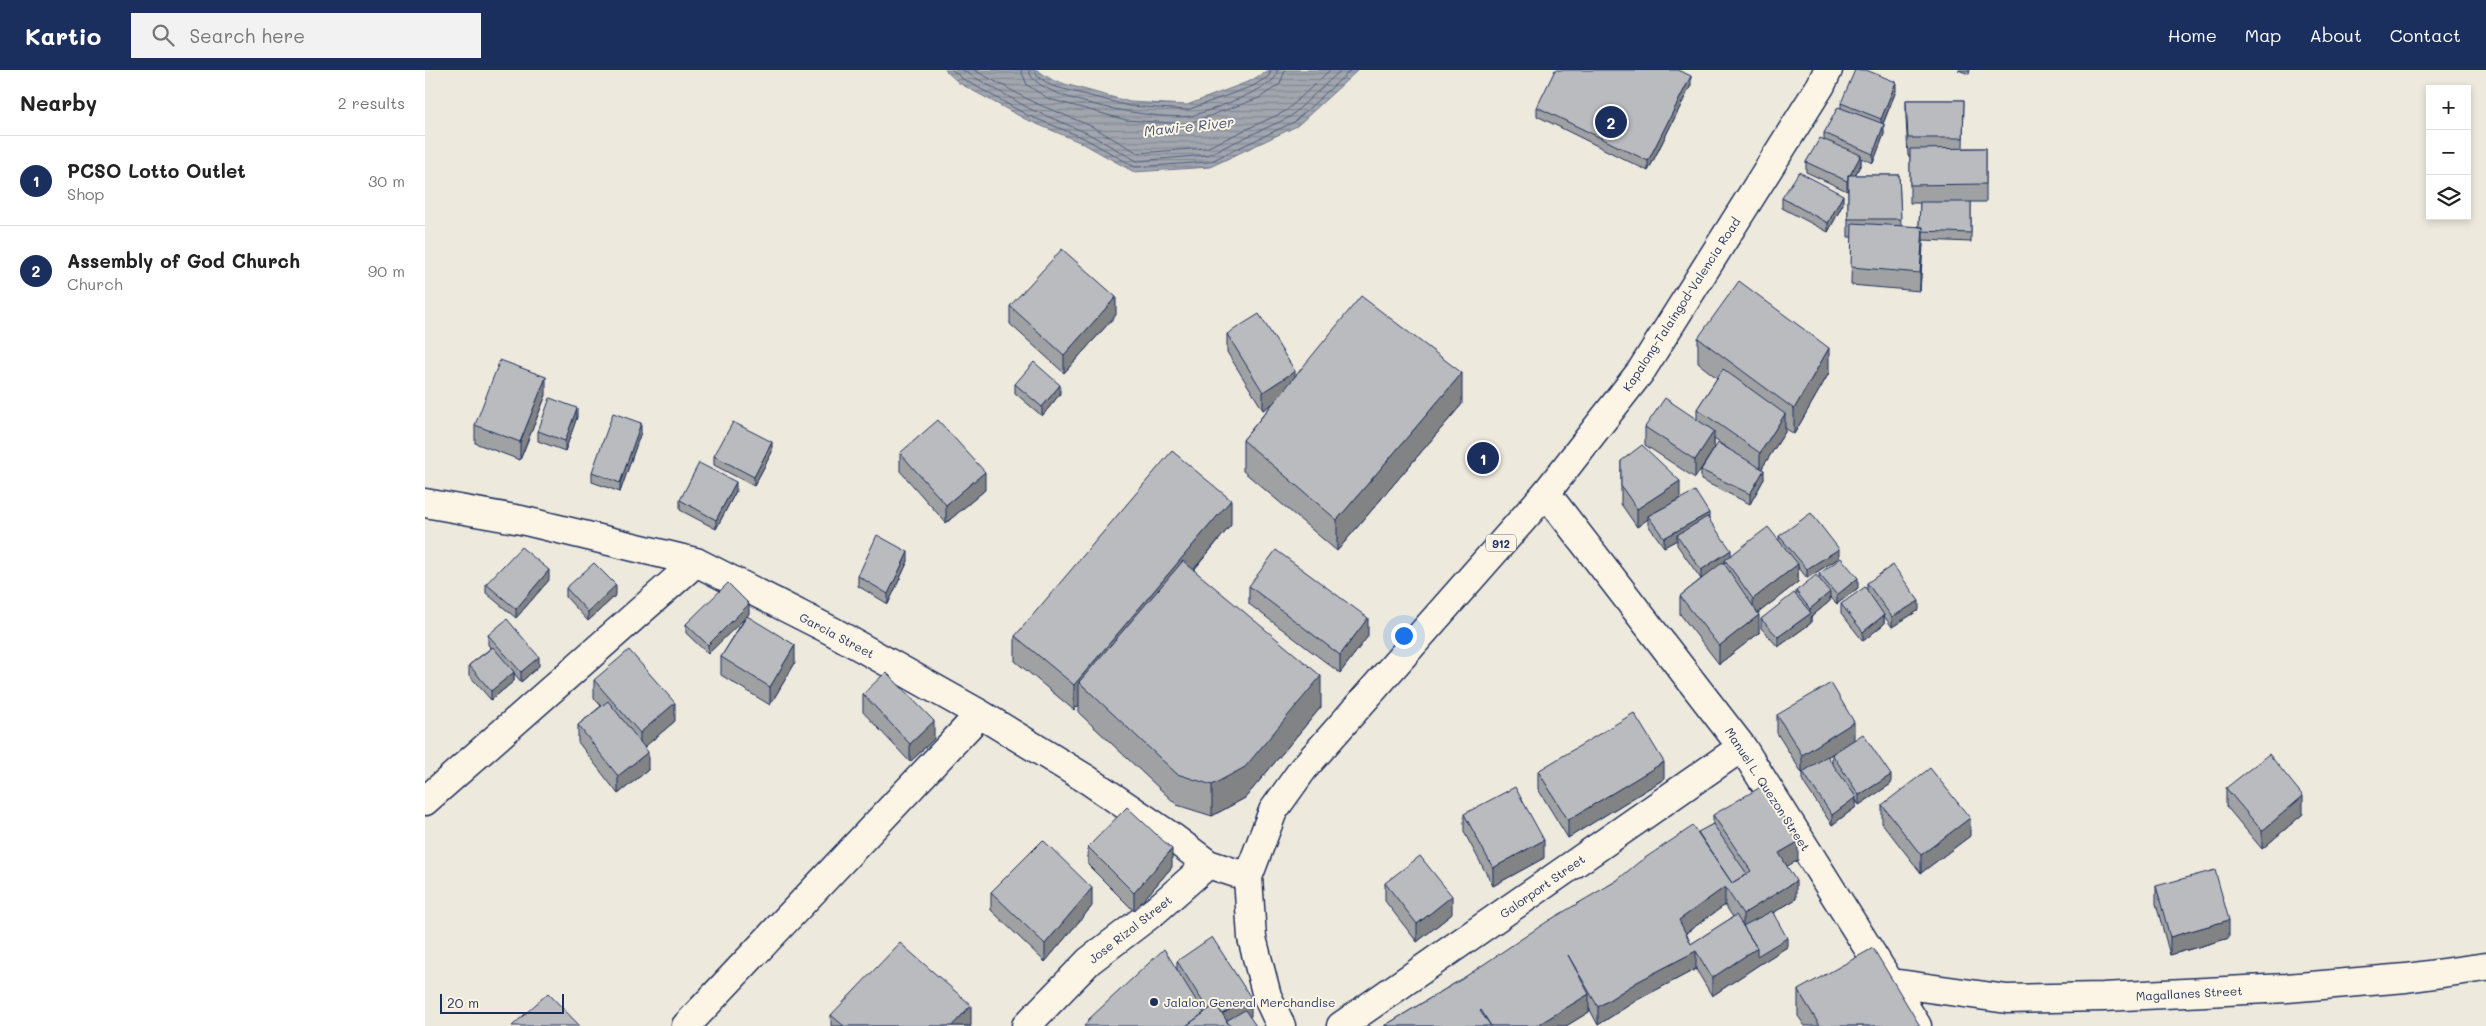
<!DOCTYPE html>
<meta charset="utf-8">
<style>
body{margin:0;font-family:Mali,sans-serif;background:#f2f2f2;color:#222}
.controls{position:absolute;right:15px;top:15px;display:grid;overflow:hidden;border-radius:0px;box-shadow:0 2px 8px #0003}
.controls button{width:45px;height:45px;display:grid;place-items:center;padding:0;border:0;border-bottom:1px solid #e0e0e0;background:#fff;color:#222;font:25px sans-serif}
.scale{position:absolute;left:15px;bottom:12px;width:124px;box-sizing:border-box;padding-left:5px;border:2px solid #1b2f5e;border-top:0;font-size:14px;line-height:18px;white-space:nowrap;color:#1b2f5e;-webkit-text-stroke:4px #fcf5e5;paint-order:stroke}
.you{position:absolute;left:978px;top:565px;width:18px;height:18px;margin:-12px;border:4px solid #fff;border-radius:50%;background:#1a73e8;box-shadow:0 0 0 8px #1a73e833}
.badge{display:grid;place-items:center;width:32px;height:32px;border-radius:50%;background:#1b2f5e;color:#fff;font-size:16px;font-weight:700}
.pin{position:absolute;translate:-50% -50%;border:2px solid #fff;box-shadow:0 1px 5px #0006}
.list{margin:0;padding:0;list-style:none}
h2{display:flex;justify-content:space-between;align-items:center;height:65px;margin:0;padding:0 20px;font-size:21px}
h2 small{font-size:16px;font-weight:400;color:#767676}
.list li{display:grid;grid-template-columns:32px 1fr auto;gap:15px;align-items:center;box-sizing:border-box;height:90px;padding:0 20px;border-top:1px solid #e0e0e0}
.list b{display:block;font-size:19px;white-space:nowrap}
.list p{margin:0;font-size:16px;white-space:nowrap;color:#767676}
.list em{font-size:16px;font-style:normal;color:#767676}
.icon{flex:none;width:28px;height:28px;fill:none;stroke:currentColor;stroke-width:2;stroke-linecap:round;stroke-linejoin:round}
.map{position:relative;flex:none;width:2061px;height:956px;overflow:hidden}
header{display:flex;align-items:center;gap:30px;box-sizing:border-box;height:70px;padding:0 25px;background:#1b2f5e;color:#fff}
header strong{font-size:24px}
nav{display:flex;gap:28px;margin-inline-start:auto;font-size:18px}
.search{width:350px;height:45px;background:#f2f2f2;display:flex;align-items:center;gap:12px;box-sizing:border-box;padding:0 18px;border-radius:0px;color:#767676;font-size:19px}
main{display:flex}
aside{flex:1;background:#fff}
.map>svg:first-child{display:block}
.water{fill:url(#water-rules);stroke:#6c778f}
.lines{fill:none;stroke-linecap:round;stroke-linejoin:round}
.shore{stroke:#515f7e;stroke-width:1}
.minor-casing{stroke:#1b2f5e;stroke-width:31}
.highway-casing{stroke:#1b2f5e;stroke-width:31}
.minor{stroke:#fcf5e5;stroke-width:28}
.highway{stroke:#fcf5e5;stroke-width:28}
.wall{fill:#a0a1a3;stroke:#1b2f5e;fill-rule:evenodd}
.shaded-wall{fill:#828385;stroke:#1b2f5e}
.building{fill:#babbbe;stroke:#1b2f5e}
.poi-dot{fill:#1b2f5e;stroke:#fcf5e5;stroke-width:2}
.labels{text-anchor:middle;dominant-baseline:central;stroke-width:4;stroke-linejoin:round;paint-order:stroke}
.shield{fill:#fcf5e5;stroke:#5e6a86;stroke-width:1}
.shield-label{font-size:11px;font-weight:bold;fill:#1b2f5e}
.street-label{font-size:12px;fill:#1b2f5e;stroke:#fcf5e5}
.poi-label{font-size:12px;fill:#1b2f5e;stroke:#fcf5e5;text-anchor:start}
.water-label{font-size:14px;font-style:italic;fill:#445376;stroke:#fcf5e5}
</style>
<header>
<strong>Kartio</strong>
<div class="search"><svg class="icon" aria-label="search" viewBox="0 0 24 24"><circle cx="10" cy="10" r="6"/><path d="M15 15l6 6"/></svg>Search here</div>
<nav><a>Home</a><a>Map</a><a>About</a><a>Contact</a></nav>
</header>
<main>
<aside>
<h2>Nearby<small>2 results</small></h2>
<ul class="list">
<li><span class="badge">1</span><div><b>PCSO Lotto Outlet</b><p>Shop</p></div><em>30 m</em></li>
<li><span class="badge">2</span><div><b>Assembly of God Church</b><p>Church</p></div><em>90 m</em></li>
</ul>
</aside>
<div class="map">
<svg width="2061" height="956" viewBox="0 0 2061 956">
<defs>
<pattern id="water-rules" width="6" height="5" patternUnits="userSpaceOnUse" patternTransform="scale(1.25)"><rect width="6" height="5" fill="#a2a7af"/><path d="M0 2.5h6" fill="none" stroke="#838892"/></pattern>
</defs>
<rect width="100%" height="100%" fill="#eee9dd"/>
<filter id="ink" filterUnits="userSpaceOnUse"><feTurbulence type="fractalNoise" baseFrequency=".02" numOctaves="2"/><feDisplacementMap in="SourceGraphic" scale="10" xChannelSelector="R" yChannelSelector="G"/><feConvolveMatrix kernelMatrix="1 2 1 2 8 2 1 2 1" color-interpolation-filters="sRGB"/></filter>
<g filter="url(#ink)">
<path class="water" d="M 520,0 L 612,0 L 629,11 L 705,32 L 762,35 L 825,11 L 844,0 L 933,0 L 872,56 L 785,97 L 709,102 L 657,73 L 600,49 L 534,13 Z"/>
<g class="lines">
<path class="shore" d="M 527,0 L 538,9 L 602,45 L 659,68 L 710,97 L 784,92 L 869,52 L 926,0
M 537,0 L 605,39 L 662,63 L 712,91 L 782,85 L 865,47 L 916,0
M 549,0 L 608,32 L 666,56 L 713,83 L 781,78 L 861,41 L 905,0
M 596,0 L 602,15 L 624,29 L 701,50 L 762,54 L 834,28 L 855,14 L 860,0
M 604,0 C 605,30 739,51 765,46 C 781,43 837,21 848,10 C 851,7 852,4 852,0
M 610,0 L 612,6 L 627,16 L 704,36 L 762,40 L 828,16 L 844,6 L 846,0"/>
<defs>
<path id="minor" d="M 1121,423 L 1317,677 L 1492,956
M 0,433 L 96,450 L 271,492 L 407,561 L 555,644 L 663,710 L 747,767 L 783,794
M 0,731 L 271,492
M 1467,913 L 1582,929 L 1678,927 L 1862,918 L 1981,908 L 2061,897
M 261,956 L 555,644
M 601,956 L 664,891 L 731,840 L 783,794 L 823,807
M 916,956 L 1317,677"/>
<path id="highway" d="M 856,956 L 842,926 L 827,868 L 823,807 L 848,741 L 878,699 L 1121,423 L 1216,301 L 1396,15 L 1403,0"/>
</defs>
<use href="#minor" class="minor-casing"/>
<use href="#highway" class="highway-casing"/>
<use href="#minor" class="minor"/>
<use href="#highway" class="highway"/>
</g>
<path class="wall" d="M 1533,0 L 1545,0 L 1544,4 Z
M 1266,15 L 1223,101 L 1112,46 L 1112,37 Z
M 1471,21 L 1458,54 L 1459,64 L 1448,93 L 1436,88 L 1436,94 L 1430,105 L 1474,105 L 1476,156 L 1494,157 L 1495,133 L 1485,133 L 1485,86 L 1483,86 L 1481,48 L 1481,30 L 1539,30 L 1538,78 L 1561,78 L 1561,132 L 1546,132 L 1546,172 L 1498,170 L 1495,221 L 1426,215 L 1427,167 L 1423,167 L 1423,119 L 1422,121 L 1381,102 L 1381,92 L 1399,70 L 1399,63 L 1416,38 L 1416,33 Z
M 1357,128 L 1418,134 L 1403,162 L 1357,138 Z
M 585,236 L 691,245 L 639,303 L 585,254 Z
M 802,264 L 870,306 L 1037,334 L 912,481 L 818,401 L 818,370 L 847,334 L 838,340 L 802,282 Z
M 1273,268 L 1404,303 L 1369,364 L 1360,358 L 1360,362 L 1337,398 L 1339,409 L 1325,434 L 1276,410 L 1276,400 L 1285,386 L 1270,408 L 1220,375 L 1220,357 L 1272,349 L 1272,339 L 1292,308 L 1273,293 ZM 1289,369 L 1305,380 L 1289,378 Z
M 590,314 L 635,324 L 617,346 L 590,323 Z
M 121,325 L 95,390 L 50,373 L 50,355 Z
M 152,347 L 140,381 L 113,371 L 113,361 Z
M 216,362 L 195,422 L 167,412 L 167,402 Z
M 347,382 L 329,416 L 289,395 L 289,386 Z
M 475,383 L 560,420 L 521,453 L 475,401 Z
M 1196,391 L 1255,429 L 1284,450 L 1306,486 L 1354,470 L 1354,466 L 1414,488 L 1382,508 L 1373,497 L 1373,512 L 1333,543 L 1334,563 L 1294,594 L 1255,544 L 1255,526 L 1276,509 L 1252,475 L 1252,470 L 1239,477 L 1223,455 L 1223,449 L 1212,457 L 1196,434 Z
M 311,421 L 291,459 L 255,440 L 255,430 Z
M 806,455 L 769,500 L 896,637 L 820,728 L 787,746 L 752,735 L 654,643 L 654,635 L 649,640 L 590,591 L 590,566 Z
M 483,491 L 463,534 L 433,516 L 433,506 Z
M 1394,504 L 1433,518 L 1412,534 L 1405,527 L 1405,531 L 1386,547 L 1386,553 L 1353,577 L 1336,558 L 1336,549 L 1371,525 L 1371,521 L 1394,508 Z
M 124,510 L 91,548 L 61,523 L 61,514 Z
M 1442,513 L 1494,540 L 1467,557 L 1459,546 L 1459,554 L 1438,571 L 1416,543 L 1416,534 L 1442,520 Z
M 824,516 L 943,566 L 915,603 L 824,534 Z
M 141,518 L 191,525 L 163,551 L 141,527 Z
M 324,544 L 322,546 L 370,593 L 345,635 L 296,605 L 296,587 L 321,546 L 283,584 L 261,563 L 261,554 Z
M 63,565 L 114,596 L 96,612 L 89,603 L 89,611 L 66,630 L 44,605 L 44,595 L 66,578 L 63,575 Z
M 169,610 L 250,651 L 219,677 L 223,700 L 193,724 L 153,672 L 153,655 L 176,636 L 169,628 Z
M 438,624 L 509,669 L 485,692 L 438,642 Z
M 1352,645 L 1429,669 L 1466,714 L 1434,735 L 1431,730 L 1431,737 L 1407,755 L 1378,712 L 1378,703 L 1377,703 L 1352,663 ZM 1409,683 L 1407,684 L 1407,693 L 1402,687 Z
M 1113,701 L 1239,709 L 1143,768 L 1113,719 Z
M 1801,718 L 1878,744 L 1837,779 L 1801,736 Z
M 1457,735 L 1545,766 L 1496,803 L 1457,753 Z
M 1039,744 L 1119,788 L 1068,816 L 1039,762 Z
M 1288,745 L 1373,790 L 1362,796 L 1371,829 L 1348,843 L 1362,877 L 1332,896 L 1287,926 L 1271,899 L 1212,930 L 1173,955 L 1164,938 L 1164,942 L 1141,956 L 959,956 L 1037,909 L 1191,811 L 1288,754 ZM 1300,835 L 1308,847 L 1266,874 L 1261,863 Z
M 663,777 L 747,797 L 709,841 L 663,795 Z
M 960,813 L 1027,844 L 992,872 L 960,831 Z
M 1731,816 L 1804,868 L 1745,885 L 1731,834 Z
M 566,822 L 667,836 L 620,892 L 566,840 Z
M 752,891 L 826,946 L 659,956 L 752,900 Z
M 1373,920 L 1495,956 L 1380,956 L 1373,946 Z
M 406,945 L 546,956 L 406,956 Z"/>
<path class="shaded-wall" d="M 1266,6 L 1266,15 L 1223,101 L 1223,91 Z
M 1471,12 L 1471,21 L 1456,58 L 1456,49 Z
M 1459,54 L 1459,64 L 1448,93 L 1448,84 Z
M 1436,85 L 1436,94 L 1422,121 L 1422,111 Z
M 1418,125 L 1418,134 L 1403,162 L 1403,153 Z
M 1498,157 L 1498,175 L 1495,221 L 1495,203 Z
M 691,227 L 691,245 L 639,303 L 639,285 Z
M 1404,278 L 1404,303 L 1369,364 L 1369,339 Z
M 870,301 L 870,319 L 838,340 L 838,322 Z
M 1037,303 L 1037,334 L 912,481 L 912,450 Z
M 121,307 L 121,325 L 95,390 L 95,372 Z
M 635,315 L 635,324 L 617,346 L 617,337 Z
M 152,338 L 152,347 L 140,381 L 140,371 Z
M 1360,344 L 1360,362 L 1335,401 L 1335,383 Z
M 216,353 L 216,362 L 195,422 L 195,413 Z
M 1289,361 L 1289,379 L 1270,408 L 1270,390 Z
M 347,372 L 347,382 L 329,416 L 329,407 Z
M 1339,400 L 1339,409 L 1325,434 L 1325,424 Z
M 560,402 L 560,420 L 521,453 L 521,435 Z
M 1255,411 L 1255,429 L 1223,446 L 1223,449 L 1212,457 L 1212,439 Z
M 311,412 L 311,421 L 291,459 L 291,450 Z
M 806,430 L 806,455 L 665,622 L 654,612 L 654,635 L 649,640 L 649,615 Z
M 1284,443 L 1284,452 L 1252,465 L 1252,470 L 1239,477 L 1239,468 Z
M 1414,479 L 1414,488 L 1382,508 L 1382,499 Z
M 1306,480 L 1306,489 L 1300,490 L 1300,493 L 1276,510 L 1276,500 Z
M 483,482 L 483,491 L 463,534 L 463,524 Z
M 1373,494 L 1373,512 L 1328,547 L 1328,529 Z
M 124,500 L 124,510 L 91,548 L 91,539 Z
M 1433,508 L 1433,518 L 1412,534 L 1412,525 Z
M 191,515 L 191,525 L 163,551 L 163,542 Z
M 1405,522 L 1405,531 L 1386,547 L 1386,553 L 1353,577 L 1353,567 L 1385,544 L 1385,539 Z
M 1494,531 L 1494,540 L 1467,557 L 1467,547 Z
M 324,534 L 324,544 L 283,584 L 283,575 Z
M 1334,545 L 1334,563 L 1294,594 L 1294,576 Z
M 1459,545 L 1459,554 L 1438,571 L 1438,562 Z
M 943,548 L 943,566 L 915,603 L 915,585 Z
M 370,575 L 370,593 L 345,635 L 345,617 Z
M 114,587 L 114,596 L 96,612 L 96,602 Z
M 89,602 L 89,611 L 66,630 L 66,621 Z
M 896,606 L 896,637 L 820,728 L 787,746 L 787,715 Z
M 250,633 L 250,651 L 215,681 L 215,663 Z
M 509,651 L 509,669 L 485,692 L 485,674 Z
M 1429,652 L 1429,670 L 1377,703 L 1377,685 Z
M 223,682 L 223,700 L 193,724 L 193,706 Z
M 1239,692 L 1239,709 L 1143,768 L 1143,750 Z
M 1466,705 L 1466,714 L 1434,735 L 1434,725 Z
M 1878,726 L 1878,744 L 1837,779 L 1837,761 Z
M 1431,727 L 1431,737 L 1407,755 L 1407,745 Z
M 1545,748 L 1545,766 L 1496,803 L 1496,785 Z
M 1119,770 L 1119,788 L 1068,816 L 1068,798 Z
M 1373,772 L 1373,790 L 1354,801 L 1354,783 Z
M 747,779 L 747,797 L 709,841 L 709,823 Z
M 1371,811 L 1371,829 L 1318,861 L 1318,844 Z
M 1300,817 L 1300,835 L 1254,868 L 1254,850 Z
M 667,818 L 667,836 L 620,892 L 620,874 Z
M 1027,826 L 1027,844 L 992,872 L 992,854 Z
M 1804,850 L 1804,868 L 1745,885 L 1745,867 Z
M 1362,868 L 1362,877 L 1332,896 L 1287,926 L 1287,908 L 1332,878 Z
M 1271,881 L 1271,899 L 1212,930 L 1173,955 L 1173,937 L 1212,912 Z
M 1164,924 L 1164,942 L 1141,956 L 1111,956 Z
M 826,928 L 826,946 L 808,956 L 788,949 Z
M 546,935 L 546,956 L 527,956 Z"/>
<path class="building" d="M 1130,0 L 1253,0 L 1266,6 L 1223,91 L 1112,37 Z
M 1430,0 L 1441,0 L 1471,12 L 1456,49 L 1416,33 Z
M 1481,30 L 1539,30 L 1538,68 L 1483,68 Z
M 1413,37 L 1459,54 L 1448,84 L 1399,63 Z
M 1395,68 L 1436,85 L 1425,105 L 1423,105 L 1423,109 L 1422,111 L 1381,92 Z
M 1561,78 L 1561,114 L 1485,115 L 1485,79 Z
M 1374,102 L 1418,125 L 1403,153 L 1357,128 Z
M 1423,105 L 1474,105 L 1476,149 L 1423,149 Z
M 1495,132 L 1546,132 L 1546,163 L 1497,161 L 1498,157 L 1494,157 Z
M 1427,153 L 1498,157 L 1495,203 L 1426,197 Z
M 637,179 L 691,227 L 639,285 L 585,236 Z
M 1314,211 L 1404,278 L 1369,339 L 1273,268 Z
M 936,226 L 1037,303 L 912,450 L 818,370 Z
M 834,244 L 870,301 L 838,322 L 802,264 Z
M 75,290 L 121,307 L 95,372 L 50,355 Z
M 609,292 L 635,315 L 617,337 L 590,314 Z
M 1298,299 L 1360,344 L 1335,383 L 1272,339 Z
M 125,328 L 152,338 L 140,371 L 113,361 Z
M 1240,328 L 1289,361 L 1270,390 L 1220,357 Z
M 188,343 L 216,353 L 195,413 L 167,402 Z
M 513,350 L 560,402 L 521,435 L 475,383 Z
M 308,352 L 347,372 L 329,407 L 289,386 Z
M 1293,373 L 1339,400 L 1325,424 L 1276,400 Z
M 1217,375 L 1255,411 L 1212,439 L 1196,416 L 1196,391 Z
M 747,381 L 806,430 L 649,615 L 590,566 Z
M 274,393 L 311,412 L 291,450 L 255,430 Z
M 1270,421 L 1284,443 L 1239,468 L 1223,446 Z
M 1386,443 L 1414,479 L 1382,499 L 1354,466 Z
M 1282,447 L 1306,480 L 1276,500 L 1252,465 Z
M 1343,457 L 1373,494 L 1328,529 L 1300,490 Z
M 452,465 L 483,482 L 463,524 L 433,506 Z
M 96,477 L 124,500 L 91,539 L 61,514 Z
M 851,480 L 943,548 L 915,585 L 824,516 Z
M 1416,488 L 1433,508 L 1412,525 L 1394,504 Z
M 758,491 L 896,606 L 820,697 L 787,715 L 752,704 L 654,612 Z
M 1298,492 L 1334,545 L 1294,576 L 1255,526 Z
M 169,493 L 191,515 L 163,542 L 141,518 Z
M 1468,495 L 1494,531 L 1467,547 L 1442,513 Z
M 1391,505 L 1405,522 L 1385,539 L 1371,521 Z
M 303,513 L 324,534 L 283,575 L 261,554 Z
M 1440,517 L 1459,545 L 1438,562 L 1416,534 Z
M 1369,523 L 1386,543 L 1353,567 L 1336,549 Z
M 322,546 L 370,575 L 345,617 L 296,587 Z
M 82,549 L 114,587 L 96,602 L 63,565 Z
M 68,577 L 89,602 L 66,621 L 44,595 Z
M 204,580 L 250,633 L 215,663 L 169,610 Z
M 461,602 L 509,651 L 485,674 L 438,624 Z
M 1406,613 L 1429,652 L 1377,685 L 1352,645 Z
M 183,631 L 223,682 L 193,706 L 153,655 Z
M 1209,643 L 1239,692 L 1143,750 L 1113,701 Z
M 1438,664 L 1466,705 L 1434,725 L 1407,684 Z
M 1844,684 L 1878,726 L 1837,761 L 1801,718 Z
M 1402,686 L 1431,727 L 1407,745 L 1378,702 Z
M 1505,698 L 1545,748 L 1496,785 L 1457,735 Z
M 1339,715 L 1373,772 L 1354,783 L 1371,811 L 1318,844 L 1300,817 L 1254,850 L 1266,874 L 1311,845 L 1332,878 L 1287,908 L 1271,881 L 1212,912 L 1173,937 L 1143,885 L 1164,924 L 1111,956 L 1066,956 L 1056,940 L 1055,941 L 1066,956 L 959,956 L 1037,909 L 1123,851 L 1191,811 L 1214,792 L 1268,756 L 1307,813 L 1326,801 L 1288,745 Z
M 1090,717 L 1119,770 L 1068,798 L 1039,744 Z
M 702,737 L 747,779 L 709,823 L 663,777 Z
M 1288,754 L 1322,804 L 1307,813 L 1273,762 Z
M 618,770 L 667,818 L 620,874 L 566,822 Z
M 995,786 L 1027,826 L 992,854 L 960,813 Z
M 1790,800 L 1804,850 L 1745,867 L 1731,816 Z
M 1347,841 L 1362,868 L 1332,886 L 1332,878 L 1318,856 Z
M 787,867 L 826,928 L 797,944 L 791,934 L 783,940 L 752,891 Z
M 475,873 L 546,935 L 527,956 L 419,956 L 406,945 Z
M 1448,878 L 1495,956 L 1395,956 L 1373,920 Z
M 739,879 L 779,943 L 761,956 L 659,956 L 664,949 Z
M 123,923 L 155,956 L 87,956 Z
M 791,934 L 805,956 L 761,956 Z
M 820,940 L 831,956 L 805,956 L 801,951 Z"/>
</g>
<circle class="poi-dot" cx="729" cy="932" r="5"/>
<g class="labels">
<rect class="shield" x="1061" y="464.5" width="30" height="17" rx="4"/>
<g class="shield-label">
<text x="1076" y="473">912</text>
</g>
<g class="street-label">
<text transform="translate(1256 234) rotate(-57)">Kapalong-Talaingod-Valencia Road</text>
<text transform="translate(412 565) rotate(28)">Garcia Street</text>
<text transform="translate(1343 719) rotate(57)">Manuel L. Quezon Street</text>
<text transform="translate(1117 816) rotate(-35)">Galorport Street</text>
<text transform="translate(705 859) rotate(-38)">Jose Rizal Street</text>
<text transform="translate(1764 923) rotate(-3)">Magallanes Street</text>
</g>
<g class="poi-label">
<text x="739" y="932">Jalalon General Merchandise</text>
</g>
<g class="water-label">
<text transform="translate(764 56) rotate(-6)">Mawi-e River</text>
</g>
</g>
</svg>
<div class="controls">
<button>+</button>
<button>−</button>
<button><svg class="icon" aria-label="layers" viewBox="0 0 24 24"><path d="M12 4l9 5-9 5-9-5zM3 14l9 5 9-5"/></svg></button>
</div>
<div class="scale">20 m</div>
<div class="you"></div>
<div class="pin badge" style="left:1058px;top:388px">1</div>
<div class="pin badge" style="left:1186px;top:52px">2</div>
</div>
</main>
